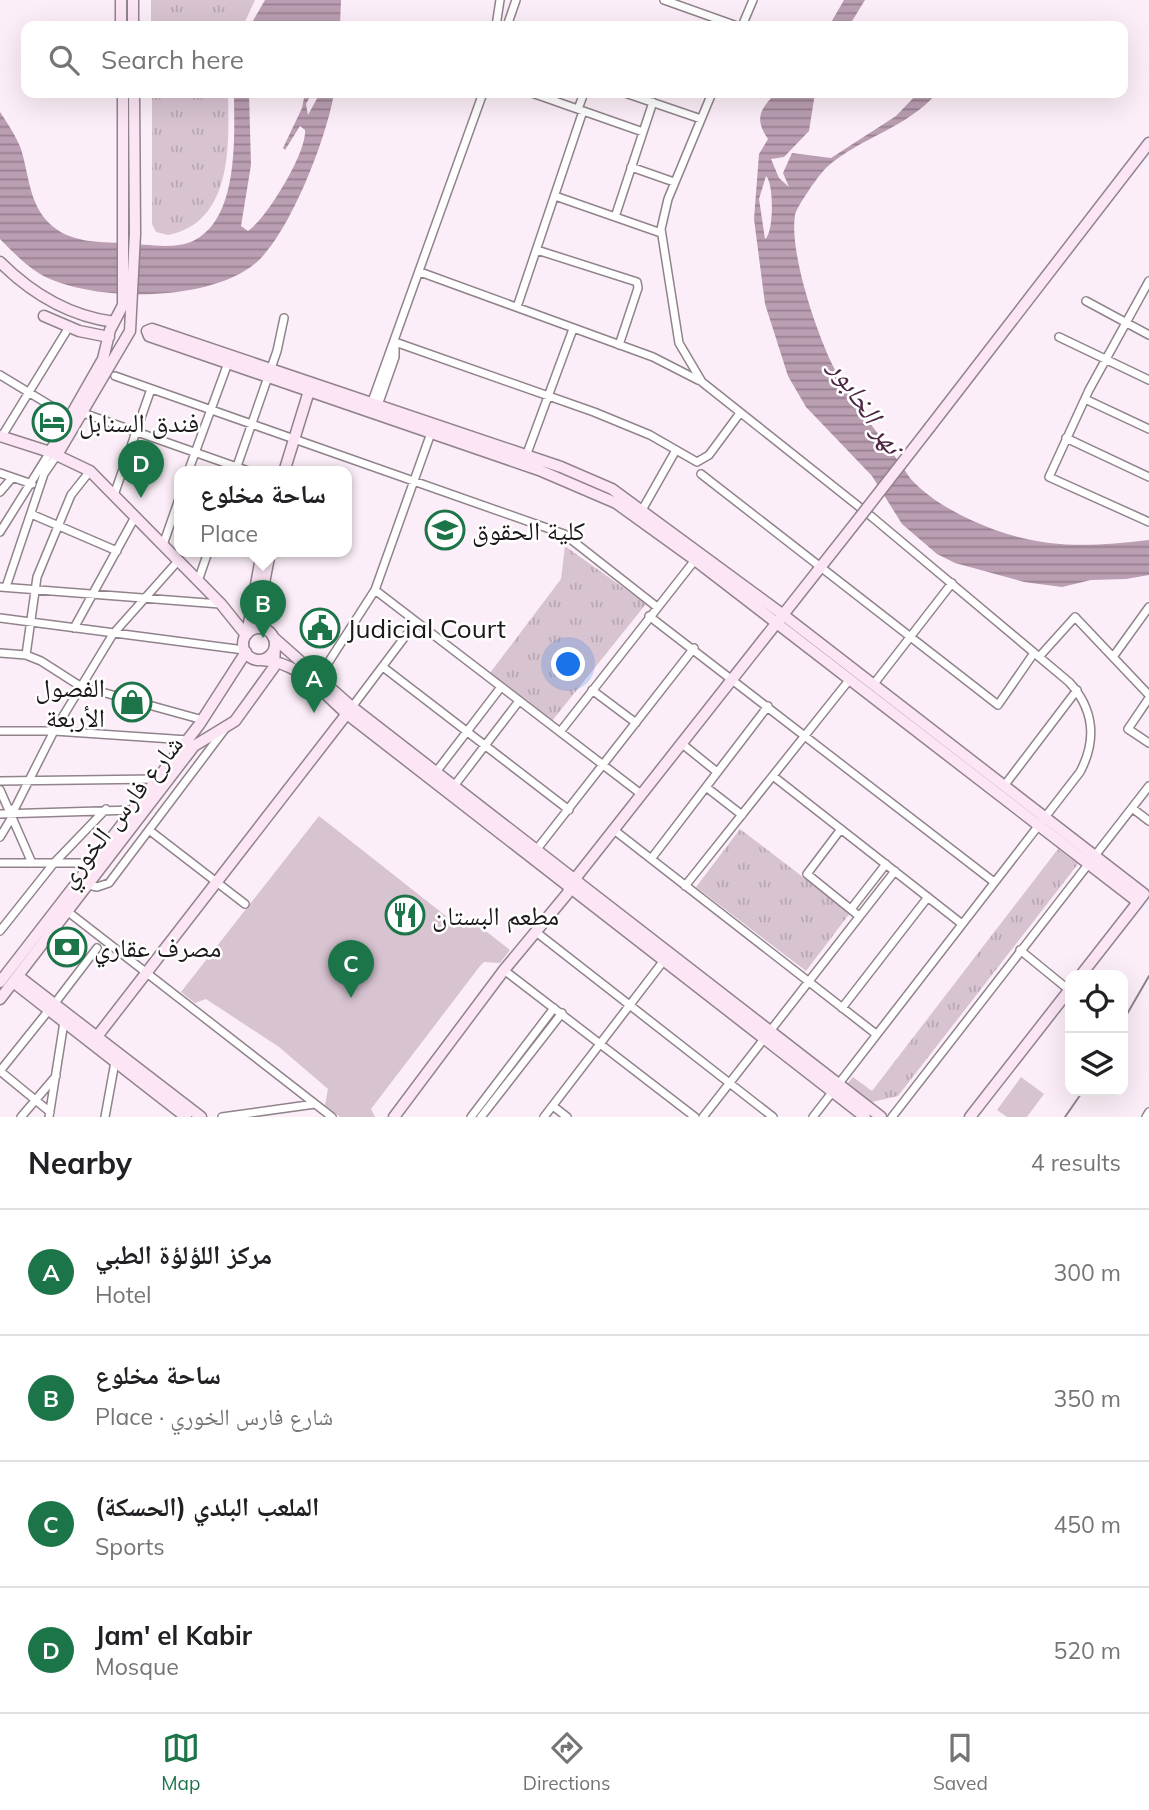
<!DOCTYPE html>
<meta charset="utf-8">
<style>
body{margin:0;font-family:Mulish,"Noto Naskh Arabic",sans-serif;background:#f2f2f2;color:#202124}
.controls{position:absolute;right:21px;bottom:21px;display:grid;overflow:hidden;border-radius:14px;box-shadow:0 7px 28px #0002}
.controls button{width:63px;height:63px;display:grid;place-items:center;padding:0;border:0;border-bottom:2px solid #e0e0e0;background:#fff;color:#202124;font:35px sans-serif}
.you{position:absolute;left:569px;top:665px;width:24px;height:24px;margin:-18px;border:5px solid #fff;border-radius:50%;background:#1a73e8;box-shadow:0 0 0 10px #1a73e833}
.badge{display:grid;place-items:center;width:46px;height:46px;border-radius:50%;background:#1c7549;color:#fff;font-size:23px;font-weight:700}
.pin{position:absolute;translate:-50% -58px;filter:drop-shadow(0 2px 4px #0008)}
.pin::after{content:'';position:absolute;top:37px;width:24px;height:21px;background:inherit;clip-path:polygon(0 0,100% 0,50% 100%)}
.popup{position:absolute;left:174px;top:466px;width:178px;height:91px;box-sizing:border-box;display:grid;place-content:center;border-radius:14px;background:#fff;filter:drop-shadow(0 2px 5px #0005);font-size:23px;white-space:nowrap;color:#757577}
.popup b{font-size:26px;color:#202124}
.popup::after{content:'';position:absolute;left:50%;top:100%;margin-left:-14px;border:14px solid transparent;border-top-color:#fff}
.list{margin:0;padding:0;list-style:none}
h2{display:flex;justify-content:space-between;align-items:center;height:91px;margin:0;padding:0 28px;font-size:30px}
h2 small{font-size:23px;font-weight:400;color:#757577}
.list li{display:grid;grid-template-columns:46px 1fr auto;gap:21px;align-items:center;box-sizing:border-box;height:126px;padding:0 28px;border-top:2px solid #e0e0e0}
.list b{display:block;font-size:26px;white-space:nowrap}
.list p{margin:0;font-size:23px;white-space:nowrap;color:#757577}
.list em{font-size:23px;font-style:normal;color:#757577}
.icon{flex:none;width:38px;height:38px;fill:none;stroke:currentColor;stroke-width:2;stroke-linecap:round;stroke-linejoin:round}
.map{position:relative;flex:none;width:1149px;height:1117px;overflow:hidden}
.search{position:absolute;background:#fff;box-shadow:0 7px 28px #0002;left:21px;right:21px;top:21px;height:77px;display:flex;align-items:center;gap:18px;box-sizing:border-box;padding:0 24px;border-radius:14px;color:#757577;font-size:26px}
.sheet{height:595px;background:#fff}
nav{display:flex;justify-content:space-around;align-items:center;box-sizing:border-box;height:98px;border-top:2px solid #e0e0e0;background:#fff;font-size:19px;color:#757577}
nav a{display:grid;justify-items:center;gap:4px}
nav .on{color:#1c7549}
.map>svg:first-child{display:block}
.grass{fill:url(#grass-tufts)}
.pitch{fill:#d8c3d1}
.water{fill:url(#water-rules);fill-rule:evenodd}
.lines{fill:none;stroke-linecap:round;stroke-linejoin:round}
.street-casing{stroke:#90838c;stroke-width:10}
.secondary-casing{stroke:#90838c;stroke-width:13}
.street{stroke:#fff;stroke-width:7}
.secondary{stroke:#fce6f6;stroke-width:10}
.rail{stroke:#8e848b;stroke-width:2}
.secondary-bridge-casing{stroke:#90838c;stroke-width:13;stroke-linecap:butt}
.secondary-bridge{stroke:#fce6f6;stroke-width:10}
.labels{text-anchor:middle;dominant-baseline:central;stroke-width:5;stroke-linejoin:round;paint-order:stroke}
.poi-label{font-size:26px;fill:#1d181b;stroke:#fff;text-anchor:start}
.street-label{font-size:26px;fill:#1d181b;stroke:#fff}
.water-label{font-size:28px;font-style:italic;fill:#4e2644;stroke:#fff}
</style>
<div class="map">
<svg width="1149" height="1117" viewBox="0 0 1149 1117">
<defs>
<pattern id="grass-tufts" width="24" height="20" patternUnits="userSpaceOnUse" patternTransform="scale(1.75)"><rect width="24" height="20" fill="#d8c3d1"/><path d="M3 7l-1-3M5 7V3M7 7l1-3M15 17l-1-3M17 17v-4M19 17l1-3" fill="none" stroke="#b9a7b3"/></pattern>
<pattern id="water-rules" width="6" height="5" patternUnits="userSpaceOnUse" patternTransform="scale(1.75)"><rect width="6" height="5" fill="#ba9eb2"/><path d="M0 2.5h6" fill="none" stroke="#978090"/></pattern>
</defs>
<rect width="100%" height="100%" fill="#fceef8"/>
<path class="grass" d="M 151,0 L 255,0 L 243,26 L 151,26 Z
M 152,93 L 228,93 C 229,145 233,222 168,235 L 156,232 L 152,224 Z
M 565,546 L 646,604 L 552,721 L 490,673 L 561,579 Z
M 740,829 L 850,913 L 806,971 L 696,887 Z
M 1058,849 L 1078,864 L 898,1096 L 872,1102 L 847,1084 L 853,1077 L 872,1091 Z"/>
<path class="pitch" d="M 319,816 L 456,924 L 469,918 L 510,950 L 500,963 L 484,962 L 480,966 L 371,1109 L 375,1117 L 340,1117 L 325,1105 L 328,1089 L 279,1047 L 206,999 L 195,1003 L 181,992 Z
M 1021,1077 L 1044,1094 L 1027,1117 L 1007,1117 L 997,1110 Z"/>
<path class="water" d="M 265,0 L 341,0 L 340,26 L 250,26 Z
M 844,0 L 865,0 L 849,26 L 829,26 Z
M 234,93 L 249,93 L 251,165 L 241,226 L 248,231 C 267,218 307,152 305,130 L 300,126 L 285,150 L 283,148 L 302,108 L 305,93 L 312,93 L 306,104 L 308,115 L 320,93 L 334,93 C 327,137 291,230 258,261 C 213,303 91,303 40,274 C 25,265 13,252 0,239 L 0,112 C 8,124 16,136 21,149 C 29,175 29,203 49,223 C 69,243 98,242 124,243 C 145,244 174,250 193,241 C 240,219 234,134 234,93 Z
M 776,93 L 815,93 L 809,131 L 784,157 L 771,159 L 779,178 L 789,187 L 783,173 L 792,153 L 831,158 L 896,116 L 918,93 L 937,93 C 907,128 861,137 827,167 C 820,173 797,206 795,215 C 789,253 817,334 834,368 C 854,407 886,441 910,478 C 927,497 948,509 971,520 C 1034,549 1082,548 1149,540 L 1149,575 L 1126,579 L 1091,580 L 1062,587 L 1024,582 L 955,563 L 937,554 L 902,524 L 872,476 L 806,407 L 788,376 L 765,304 L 754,219 L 759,154 L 768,139 C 754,119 760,109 776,93 ZM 766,176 C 774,183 774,233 765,239 L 759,199 Z"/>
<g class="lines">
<defs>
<path id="street" d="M 664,0 L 737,26
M 496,26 L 500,0
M 507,26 L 516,0
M 742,26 L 753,0
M 532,93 L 643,132
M 625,93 L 701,119
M 712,93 L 668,199 L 661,229 L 679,343 L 702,382 L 872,517 L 1069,682 C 1094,709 1097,740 1080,772 L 813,1117
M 578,109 L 584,93
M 631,167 L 674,182
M 555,196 L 661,233
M 615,217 L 653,102
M 537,250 L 637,282 L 638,288 L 619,345
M 420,272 L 653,357 L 698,380
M 1149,281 L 1089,390 L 1049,477 L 1149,522
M 1086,301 L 1149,335
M 517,307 L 583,111
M 1059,337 L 1149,380
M 395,342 L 594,412 L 650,435 L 697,462 L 709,455 L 740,413
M 0,375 L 71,418
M 115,376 L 564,534 L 657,607
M 1085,399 L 1149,429
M 370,407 L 483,93
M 377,408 L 395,357 L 395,343
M 80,412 L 251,472
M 2,436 L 69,327
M 1066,438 L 1149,477
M 526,456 L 573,329
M 188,472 L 228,363
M 235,472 L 277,351 L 284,318
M 0,473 L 32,484
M 701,474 L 998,705 L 1034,653
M 0,492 L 12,478
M 114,495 L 151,389
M 642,510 L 676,450
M 31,514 L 117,551
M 0,532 L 50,452
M 163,545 L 179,499
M 198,581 L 208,552
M 0,587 L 220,604
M 6,587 L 44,474 L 57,455
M 375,590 L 641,794
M 649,616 L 994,882
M 0,618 L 244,650
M 74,628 L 135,517
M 0,653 L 26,655 L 41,661 L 80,686 L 203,720
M 26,655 L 37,577 L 71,495 L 90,471
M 1039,657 L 1075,617 L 1149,695
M 1113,657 L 1149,607
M 383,667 L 569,810
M 319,677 L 375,590 L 431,433
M 873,685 L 952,583
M 592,690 L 636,723
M 1149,698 L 1128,729 L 1149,743
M 352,707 L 416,622
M 0,731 L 54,731 L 188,740
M 560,732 L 695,560
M 681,743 L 717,772
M 436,772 L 501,687
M 773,776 L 962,924
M 0,781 L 157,779
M 454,786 L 519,701
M 1004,786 L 1077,690
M 706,787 L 742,815
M 0,790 L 32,863
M 1132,808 L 1149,821
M 9,811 L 15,808 L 54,731 L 113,634 L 178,561
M 0,814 L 133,810
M 841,829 L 807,874 L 859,916
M 149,830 L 245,904
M 614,830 L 876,1034
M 0,837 L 12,817
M 537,849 L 694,648
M 651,859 L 768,706
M 0,863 L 91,863
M 88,885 L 97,887 L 109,883 L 225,729
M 685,886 L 850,679
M 851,909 L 886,864
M 67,911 L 332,1117
M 0,931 L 54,863 L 106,809
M 536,932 L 773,1117
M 1020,950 L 1069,990
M 504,970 L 695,1117
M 55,1003 L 97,948
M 842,1008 L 928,897
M 0,1071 L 49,1010
M 0,1071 L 50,1112
M 553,1106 L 567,1117
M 21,1117 L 56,1076
M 49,1117 L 64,1022
M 105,1117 L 115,1062
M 222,1117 L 315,1104
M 471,1117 L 554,1008
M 481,1117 L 562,1013
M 544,1117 L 665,959
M 703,1117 L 895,871
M 892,1117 L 1149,786
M 1146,1117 L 1149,1112"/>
<path id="secondary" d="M 121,0 L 121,26
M 133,0 L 133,26
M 0,262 C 31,293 69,316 114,322
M 44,316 L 79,331 L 109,337
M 930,427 L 1149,143
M 0,436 L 50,452 L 90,471 L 221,604 L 246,635
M 50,452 L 103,359 L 110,330 L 123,305 L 123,93
M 57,455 L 130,331 L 135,234 L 134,93
M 284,472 L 309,391
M 260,628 L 258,614 L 270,552
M243 644a16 16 0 1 1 32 0a16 16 0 1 1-32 0Z
M 247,634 L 262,552
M 273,637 L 352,707 L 881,1117
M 261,660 C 298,661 321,691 347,714 L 865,1117
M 1081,975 L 1138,902 L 1144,894 L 782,614 L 612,489 L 561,467 L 152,329 L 147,331 L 149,336 L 539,470 L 616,503 L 695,560 L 1138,902
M 18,976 L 201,1117
M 0,982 L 199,725 L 246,652
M 13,982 L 186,1117
M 0,999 L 194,746 L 235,721 L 274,667 L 275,645
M 92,1043 L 349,711
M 394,1117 L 504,970 L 567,894 L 574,880 L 860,517
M 970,1117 L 1070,989"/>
</defs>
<use href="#street" class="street-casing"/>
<use href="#secondary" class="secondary-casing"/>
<use href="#street" class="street"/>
<use href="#secondary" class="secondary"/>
<path class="rail" d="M 1123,1021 L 1149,976
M 1065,1117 L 1083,1091"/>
<defs>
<path id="secondary-bridge" d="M 860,517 L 930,427"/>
</defs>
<use href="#secondary-bridge" class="secondary-bridge-casing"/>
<use href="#secondary-bridge" class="secondary-bridge"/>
</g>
<defs>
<symbol id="hotel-ring" viewBox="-11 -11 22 22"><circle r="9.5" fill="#fff" stroke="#1c7549" stroke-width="1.5"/><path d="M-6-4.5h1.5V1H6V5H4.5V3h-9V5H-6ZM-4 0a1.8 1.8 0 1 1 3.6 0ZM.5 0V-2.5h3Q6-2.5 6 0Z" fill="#1c7549"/></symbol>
<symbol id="university-ring" viewBox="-11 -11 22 22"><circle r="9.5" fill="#fff" stroke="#1c7549" stroke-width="1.5"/><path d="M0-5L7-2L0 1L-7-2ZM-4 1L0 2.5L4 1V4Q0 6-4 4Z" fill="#1c7549"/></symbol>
<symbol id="civic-ring" viewBox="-11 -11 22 22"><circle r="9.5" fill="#fff" stroke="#1c7549" stroke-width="1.5"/><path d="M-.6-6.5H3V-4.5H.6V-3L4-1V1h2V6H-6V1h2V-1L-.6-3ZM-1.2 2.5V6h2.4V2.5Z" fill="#1c7549"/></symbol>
<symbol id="shop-ring" viewBox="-11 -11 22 22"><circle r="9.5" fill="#fff" stroke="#1c7549" stroke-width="1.5"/><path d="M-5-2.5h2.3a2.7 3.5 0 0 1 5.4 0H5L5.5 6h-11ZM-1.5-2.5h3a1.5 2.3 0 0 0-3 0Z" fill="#1c7549"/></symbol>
<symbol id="restaurant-ring" viewBox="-11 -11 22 22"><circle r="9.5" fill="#fff" stroke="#1c7549" stroke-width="1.5"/><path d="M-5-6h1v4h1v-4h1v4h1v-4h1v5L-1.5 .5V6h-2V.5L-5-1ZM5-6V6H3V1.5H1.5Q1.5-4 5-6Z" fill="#1c7549"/></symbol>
<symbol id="bank-ring" viewBox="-11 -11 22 22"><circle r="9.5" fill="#fff" stroke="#1c7549" stroke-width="1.5"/><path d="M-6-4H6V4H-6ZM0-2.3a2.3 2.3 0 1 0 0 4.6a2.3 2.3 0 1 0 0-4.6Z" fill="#1c7549"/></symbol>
</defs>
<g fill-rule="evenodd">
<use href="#hotel-ring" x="30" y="400" width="44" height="44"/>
<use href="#university-ring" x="423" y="508" width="44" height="44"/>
<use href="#civic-ring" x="298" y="606" width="44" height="44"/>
<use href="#shop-ring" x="110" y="680" width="44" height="44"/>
<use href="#restaurant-ring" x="383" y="893" width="44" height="44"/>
<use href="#bank-ring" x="45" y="925" width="44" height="44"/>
</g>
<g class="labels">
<g class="poi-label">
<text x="79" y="422">فندق السنابل</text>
<text x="472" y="530">كلية الحقوق</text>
<text x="347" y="628">Judicial Court</text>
<text x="105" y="687" text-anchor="end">الفصول<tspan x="105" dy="30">الأربعة</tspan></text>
<text x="432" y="915">مطعم البستان</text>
<text x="94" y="947">مصرف عقاري</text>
</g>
<g class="street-label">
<text transform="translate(120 811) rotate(-52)">شارع فارس الخوري</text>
</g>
<g class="water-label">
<text transform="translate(867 406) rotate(56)">نهر الخابور</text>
</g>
</g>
</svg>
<div class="controls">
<button><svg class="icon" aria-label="locate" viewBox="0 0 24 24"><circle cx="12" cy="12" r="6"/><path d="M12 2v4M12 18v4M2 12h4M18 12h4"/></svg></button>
<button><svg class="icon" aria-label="layers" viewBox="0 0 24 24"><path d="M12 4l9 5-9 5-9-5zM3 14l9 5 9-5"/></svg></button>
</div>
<div class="you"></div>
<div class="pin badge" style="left:314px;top:713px">A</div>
<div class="pin badge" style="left:263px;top:638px">B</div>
<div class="popup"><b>ساحة مخلوع</b>Place</div>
<div class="pin badge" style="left:351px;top:998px">C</div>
<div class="pin badge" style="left:141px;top:498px">D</div>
<div class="search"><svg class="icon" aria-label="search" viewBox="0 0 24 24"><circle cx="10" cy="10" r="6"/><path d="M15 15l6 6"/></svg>Search here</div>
</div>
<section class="sheet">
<h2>Nearby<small>4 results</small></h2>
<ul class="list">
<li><span class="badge">A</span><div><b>مركز اللؤلؤة الطبي</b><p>Hotel</p></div><em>300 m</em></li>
<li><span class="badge">B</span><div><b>ساحة مخلوع</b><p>Place · شارع فارس الخوري</p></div><em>350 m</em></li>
<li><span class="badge">C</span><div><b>الملعب البلدي (الحسكة)</b><p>Sports</p></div><em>450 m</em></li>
<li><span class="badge">D</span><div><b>Jam' el Kabir</b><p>Mosque</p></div><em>520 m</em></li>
</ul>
</section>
<nav>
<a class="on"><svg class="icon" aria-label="map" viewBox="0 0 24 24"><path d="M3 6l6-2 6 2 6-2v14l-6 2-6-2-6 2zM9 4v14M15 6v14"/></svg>Map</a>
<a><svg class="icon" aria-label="directions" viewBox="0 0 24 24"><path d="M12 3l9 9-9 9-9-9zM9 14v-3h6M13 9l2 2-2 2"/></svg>Directions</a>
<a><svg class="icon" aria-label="saved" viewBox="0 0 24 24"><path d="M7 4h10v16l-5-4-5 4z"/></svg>Saved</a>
</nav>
